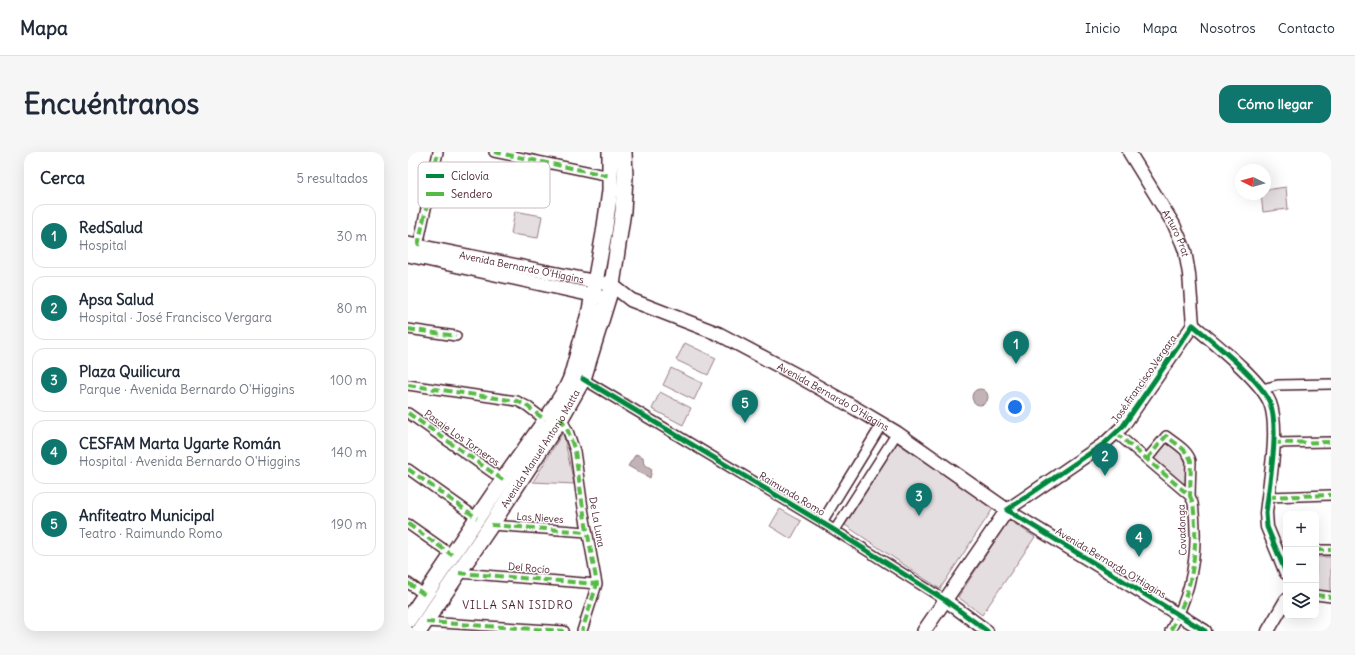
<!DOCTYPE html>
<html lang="es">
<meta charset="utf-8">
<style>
body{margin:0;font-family:Delius,sans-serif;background:#f6f6f7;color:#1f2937}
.controls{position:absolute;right:12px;bottom:12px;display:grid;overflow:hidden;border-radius:8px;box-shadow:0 4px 16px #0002}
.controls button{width:36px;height:36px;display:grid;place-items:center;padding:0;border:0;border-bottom:1px solid #e0e1e3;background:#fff;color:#1f2937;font:20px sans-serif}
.compass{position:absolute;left:827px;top:12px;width:36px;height:36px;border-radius:50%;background:#fff;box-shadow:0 4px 16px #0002;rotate:275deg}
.you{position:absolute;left:607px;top:255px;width:14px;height:14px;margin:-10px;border:3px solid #fff;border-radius:50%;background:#1a73e8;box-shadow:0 0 0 6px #1a73e833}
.badge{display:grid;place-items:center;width:26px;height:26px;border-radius:50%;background:#0f766e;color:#fff;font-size:13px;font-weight:700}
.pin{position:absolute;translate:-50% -33px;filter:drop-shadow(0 1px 2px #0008)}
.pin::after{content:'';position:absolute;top:21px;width:14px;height:12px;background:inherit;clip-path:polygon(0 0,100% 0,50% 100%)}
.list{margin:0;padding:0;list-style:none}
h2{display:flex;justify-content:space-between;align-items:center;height:52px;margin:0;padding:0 16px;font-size:17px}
h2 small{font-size:13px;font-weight:400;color:#747a83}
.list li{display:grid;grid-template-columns:26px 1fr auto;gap:12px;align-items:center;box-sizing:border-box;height:64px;margin:0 8px 8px;padding:0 8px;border:1px solid #e0e1e3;border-radius:12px}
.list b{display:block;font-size:15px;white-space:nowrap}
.list p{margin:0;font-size:13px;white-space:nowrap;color:#747a83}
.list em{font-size:13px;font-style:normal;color:#747a83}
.icon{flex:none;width:22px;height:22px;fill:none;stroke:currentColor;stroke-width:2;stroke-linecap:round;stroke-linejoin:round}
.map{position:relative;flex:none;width:923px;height:479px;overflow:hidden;border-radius:12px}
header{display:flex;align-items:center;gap:24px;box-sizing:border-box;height:56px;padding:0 20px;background:#fff;border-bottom:1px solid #e0e1e3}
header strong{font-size:19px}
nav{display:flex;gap:22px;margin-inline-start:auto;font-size:14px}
.intro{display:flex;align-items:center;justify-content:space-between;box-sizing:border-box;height:96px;padding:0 24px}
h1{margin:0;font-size:28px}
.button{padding:10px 18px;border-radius:12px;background:#0f766e;color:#fff;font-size:14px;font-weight:700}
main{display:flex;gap:24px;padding:0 24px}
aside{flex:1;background:#fff;border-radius:12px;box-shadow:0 4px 16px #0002}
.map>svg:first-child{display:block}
.green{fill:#e5dee0;stroke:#987e86}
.water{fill:#c1b3b6;stroke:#91787e}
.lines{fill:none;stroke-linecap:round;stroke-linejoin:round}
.minor-casing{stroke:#4a1f2b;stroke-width:12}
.tertiary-casing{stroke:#4a1f2b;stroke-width:15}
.secondary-casing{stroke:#4a1f2b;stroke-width:16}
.primary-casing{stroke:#4a1f2b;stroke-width:18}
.minor{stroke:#fff;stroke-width:9}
.tertiary{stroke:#fff;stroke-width:12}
.secondary{stroke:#fff;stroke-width:13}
.primary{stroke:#fff;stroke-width:15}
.quiet{stroke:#58b947;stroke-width:4;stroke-dasharray:8 4;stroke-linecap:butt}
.cycleway-casing{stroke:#fff;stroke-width:8}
.cycleway{stroke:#00873e;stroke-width:5}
.labels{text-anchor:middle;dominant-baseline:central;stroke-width:3;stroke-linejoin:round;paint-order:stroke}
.street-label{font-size:10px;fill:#4a1f2b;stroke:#fff}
.neighbourhood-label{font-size:11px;letter-spacing:1px;fill:#4a1f2b;stroke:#fff}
.key{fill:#fff;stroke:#c9bcbf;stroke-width:1}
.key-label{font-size:11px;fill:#4a1f2b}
</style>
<header>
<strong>Mapa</strong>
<nav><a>Inicio</a><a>Mapa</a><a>Nosotros</a><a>Contacto</a></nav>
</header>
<div class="intro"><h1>Encuéntranos</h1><a class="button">Cómo llegar</a></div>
<main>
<aside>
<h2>Cerca<small>5 resultados</small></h2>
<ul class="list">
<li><span class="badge">1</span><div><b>RedSalud</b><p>Hospital</p></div><em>30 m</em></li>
<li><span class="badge">2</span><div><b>Apsa Salud</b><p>Hospital · José Francisco Vergara</p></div><em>80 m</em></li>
<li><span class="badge">3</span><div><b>Plaza Quilicura</b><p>Parque · Avenida Bernardo O'Higgins</p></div><em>100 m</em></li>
<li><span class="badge">4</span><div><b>CESFAM Marta Ugarte Román</b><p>Hospital · Avenida Bernardo O'Higgins</p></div><em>140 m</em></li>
<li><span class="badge">5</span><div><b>Anfiteatro Municipal</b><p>Teatro · Raimundo Romo</p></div><em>190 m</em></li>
</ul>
</aside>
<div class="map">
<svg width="923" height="479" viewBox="0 0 923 479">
<rect width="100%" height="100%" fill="#fff"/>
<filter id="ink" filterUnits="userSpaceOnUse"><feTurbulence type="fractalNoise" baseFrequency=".025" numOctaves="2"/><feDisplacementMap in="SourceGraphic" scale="8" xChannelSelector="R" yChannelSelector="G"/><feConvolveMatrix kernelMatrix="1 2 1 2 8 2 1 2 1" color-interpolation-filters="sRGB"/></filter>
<g filter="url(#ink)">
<path class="green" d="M 878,35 L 880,57 L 855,60 L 853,42 L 857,42 L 857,38 Z
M 107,59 L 134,64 L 130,86 L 103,82 Z
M 277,191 L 308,206 L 300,223 L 268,208 Z
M 263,216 L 294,231 L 286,248 L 255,233 Z
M 252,240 L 283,256 L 275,273 L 244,257 Z
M 155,280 L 166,332 L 125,330 Z
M 759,288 L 778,306 L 779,336 L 745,306 Z
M 489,291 L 586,355 L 532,437 L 437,373 Z
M 372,357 L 393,369 L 383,387 L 362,374 Z
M 601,368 L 627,385 L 574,463 L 550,445 Z
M 908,405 L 923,405 L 923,442 L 908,440 Z"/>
<path class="water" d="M564 245a8 8 0 1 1 16 0a8 8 0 1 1-16 0Z
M 228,302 L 235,305 L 236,312 L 244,317 L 242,326 L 220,314 Z"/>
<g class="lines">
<defs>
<path id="minor" d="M 86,0 L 202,24
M 10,94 L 30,0
M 0,177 L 48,184
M 175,227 L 412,369 L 537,448
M 0,233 L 109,249 L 119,254 L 137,268
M 854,237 L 870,233 L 923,232
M 0,261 L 95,328
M 153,266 L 160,279 L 167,299 L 175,356 L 189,432 L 174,479
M 708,281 L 782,344 L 785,351 C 791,396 785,439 762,479
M 865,291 L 923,290
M 739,307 L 758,284 C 767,291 780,298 783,309 L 782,344
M 0,317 L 69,366
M 860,345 L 923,343
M 414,370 L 474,272
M 0,372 L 44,403
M 83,373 L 179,380
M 427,378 L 489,281
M 908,398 L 923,398
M 51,421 L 189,432
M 0,431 L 17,443
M 908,443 L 923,445
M 18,470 L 156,479"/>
<g id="tertiary">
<path id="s1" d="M 721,0 L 766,73 L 774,91 L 777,99 L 781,122 L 785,173"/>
<path d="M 785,173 L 715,274 L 697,291 L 599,358 L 797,479"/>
<path d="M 785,173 C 805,190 853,228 862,251 C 872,277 861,332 858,361 L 859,375 L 878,421"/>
<path d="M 537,448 L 579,479"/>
<path d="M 860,479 L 878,448"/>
</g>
<g id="secondary">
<path id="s2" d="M 0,92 L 204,133 L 223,148 L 311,182 L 394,226 L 440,252 L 489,281 L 599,358 L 516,479"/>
<path d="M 0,103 L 193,145"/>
</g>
<g id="primary">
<path d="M 0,468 L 95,328 L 142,262 L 158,237 L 163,226 L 182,158 L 196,81 L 202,39 L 202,0"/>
<path id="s3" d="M 11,479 L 83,373 L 153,266 L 175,227 L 204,133 L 215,59 L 217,25 L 216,0"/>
</g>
</defs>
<use href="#minor" class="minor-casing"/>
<use href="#tertiary" class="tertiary-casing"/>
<use href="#secondary" class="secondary-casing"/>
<use href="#primary" class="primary-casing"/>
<use href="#minor" class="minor"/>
<use href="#tertiary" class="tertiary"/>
<use href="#secondary" class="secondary"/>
<use href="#primary" class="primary"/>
<path class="quiet" d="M 86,0 L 202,24
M 10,94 L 30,0
M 0,177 L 48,184
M 0,233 L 109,249 L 119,254 L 137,268
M 0,261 L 95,328
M 153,266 L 160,279 L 167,299 L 175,356 L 189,432 L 174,479
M 708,281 L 782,344 L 785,351 C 791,396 785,439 762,479
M 865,291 L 923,290
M 739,307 L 758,284 C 767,291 780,298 783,309 L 782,344
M 0,317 L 69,366
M 860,345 L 923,343
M 0,372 L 44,403
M 83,373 L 179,380
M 908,398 L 923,398
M 51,421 L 189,432
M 0,431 L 17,443
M 908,443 L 923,445
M 18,470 L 156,479"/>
<defs>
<path id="cycleway" d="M 175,227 L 426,378 L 537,448 L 579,479
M 797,479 L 599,358 L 697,291 L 715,274 L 785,173 C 805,190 853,228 862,251 C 872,277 861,332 858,361 L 859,375 L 878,421"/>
</defs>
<use href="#cycleway" class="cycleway-casing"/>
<use href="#cycleway" class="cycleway"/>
</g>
</g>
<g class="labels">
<g class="street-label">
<text stroke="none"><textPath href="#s1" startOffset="94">Arturo Prat</textPath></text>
<text stroke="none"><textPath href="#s2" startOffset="116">Avenida Bernardo O'Higgins</textPath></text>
<text transform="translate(736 227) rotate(-55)">José Francisco Vergara</text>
<text stroke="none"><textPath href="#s2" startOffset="457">Avenida Bernardo O'Higgins</textPath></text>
<text transform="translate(54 286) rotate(35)">Pasaje Los Torneros</text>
<text stroke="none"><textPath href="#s3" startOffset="219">Avenida Manuel Antonio Matta</textPath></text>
<text transform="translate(384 342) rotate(31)">Raimundo Romo</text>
<text transform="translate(132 366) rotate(4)">Las Nieves</text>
<text transform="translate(189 370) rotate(80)">De La Luna</text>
<text transform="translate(774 378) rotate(-92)">Covadonga</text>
<text transform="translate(703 411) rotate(31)">Avenida Bernardo O'Higgins</text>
<text transform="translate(121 416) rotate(5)">Del Rocío</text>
</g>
<g class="neighbourhood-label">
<text x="110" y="453">VILLA SAN ISIDRO</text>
</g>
</g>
<rect x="10" y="10" width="132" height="46" rx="6" class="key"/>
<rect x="18" y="22" width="18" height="4" fill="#00873e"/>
<rect x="18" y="40" width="18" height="4" fill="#58b947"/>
<g class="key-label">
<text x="43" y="28">Ciclovía</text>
<text x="43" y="46">Sendero</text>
</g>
</svg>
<div class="controls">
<button>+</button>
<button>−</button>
<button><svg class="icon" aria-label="layers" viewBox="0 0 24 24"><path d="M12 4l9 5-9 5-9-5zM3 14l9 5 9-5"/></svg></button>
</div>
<svg class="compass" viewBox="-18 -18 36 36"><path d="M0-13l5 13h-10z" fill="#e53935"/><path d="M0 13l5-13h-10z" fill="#747a83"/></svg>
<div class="you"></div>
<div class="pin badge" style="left:608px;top:212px">1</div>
<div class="pin badge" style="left:697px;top:324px">2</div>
<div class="pin badge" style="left:511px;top:364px">3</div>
<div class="pin badge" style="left:731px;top:405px">4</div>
<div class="pin badge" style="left:337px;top:271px">5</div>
</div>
</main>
